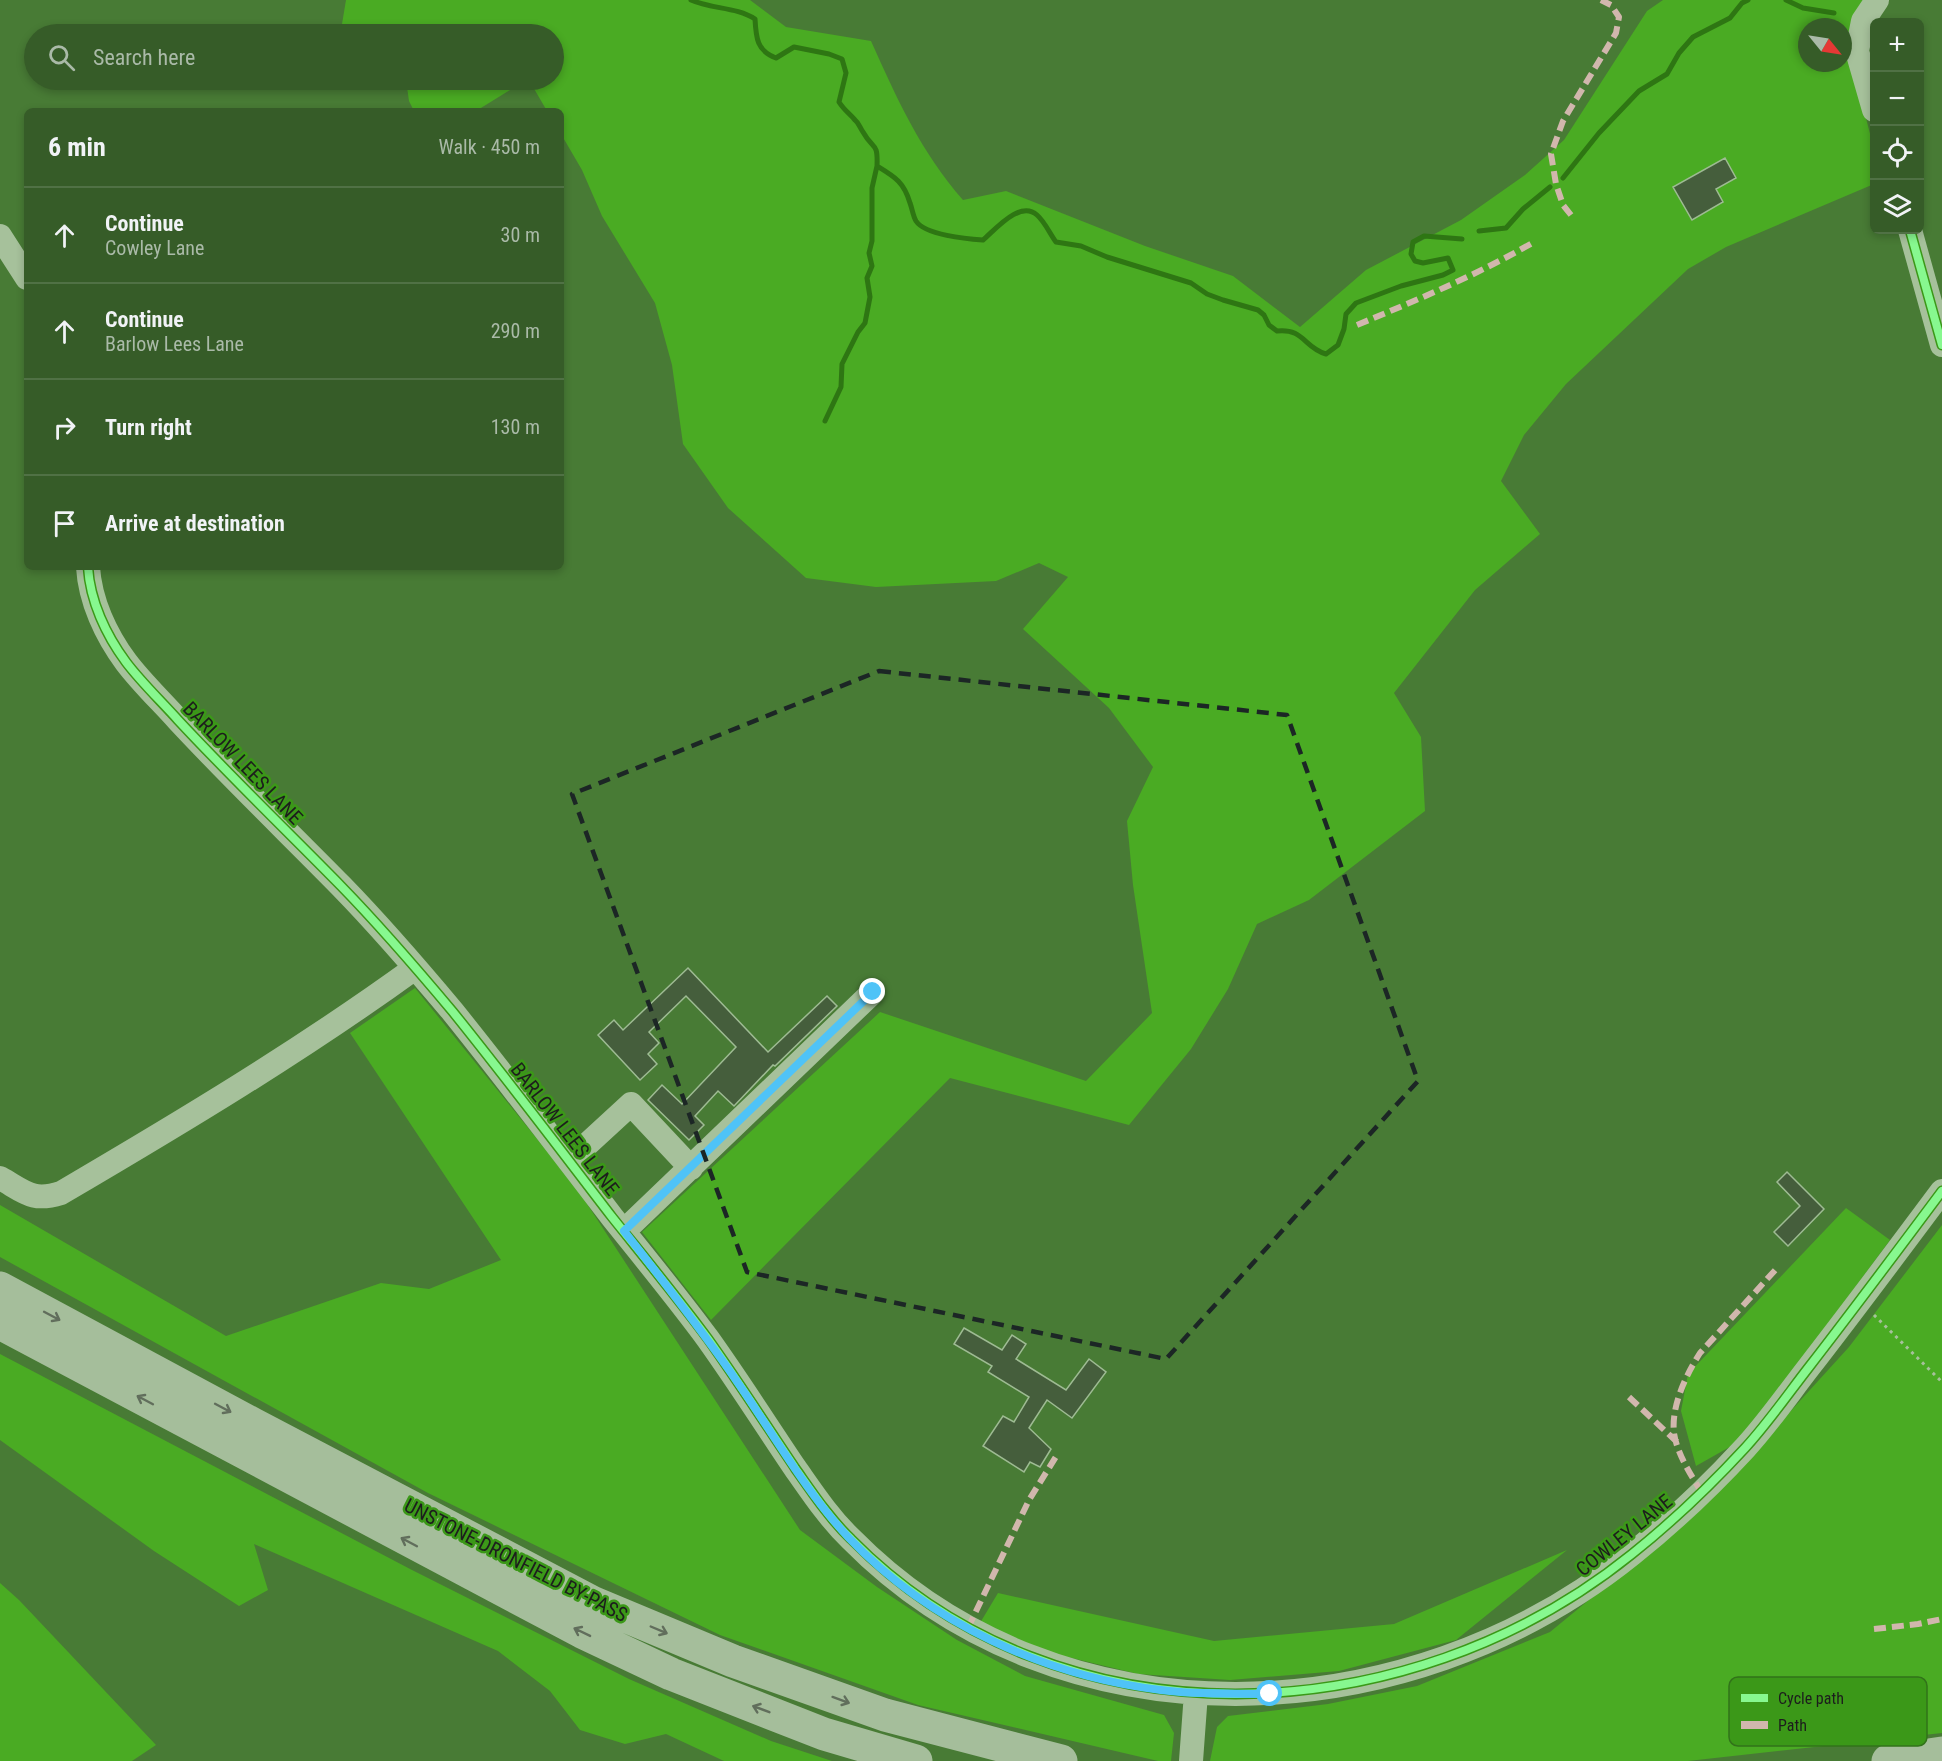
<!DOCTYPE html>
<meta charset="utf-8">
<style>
body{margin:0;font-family:"Roboto Condensed",sans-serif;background:#3d6230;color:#f1f3f6}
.controls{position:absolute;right:18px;top:18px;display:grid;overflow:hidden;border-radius:9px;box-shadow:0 3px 9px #0003}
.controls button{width:54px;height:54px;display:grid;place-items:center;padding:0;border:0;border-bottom:2px solid #507145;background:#365c28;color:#f1f3f6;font:30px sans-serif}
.compass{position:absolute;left:1798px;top:18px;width:54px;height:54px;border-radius:50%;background:#365c28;box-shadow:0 3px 9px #0003;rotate:120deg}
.stop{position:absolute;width:18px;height:18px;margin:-14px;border:4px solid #4fc3f7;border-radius:50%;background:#fff}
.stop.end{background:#4fc3f7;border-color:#fff;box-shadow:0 2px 6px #0008}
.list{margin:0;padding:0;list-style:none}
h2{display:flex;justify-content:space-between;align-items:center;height:78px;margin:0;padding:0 24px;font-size:26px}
h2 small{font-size:20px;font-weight:400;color:#aabaa8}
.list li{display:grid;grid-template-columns:39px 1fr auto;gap:18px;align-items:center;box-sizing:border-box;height:96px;padding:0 24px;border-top:2px solid #507145}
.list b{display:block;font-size:22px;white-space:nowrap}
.list p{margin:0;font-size:20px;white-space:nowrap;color:#aabaa8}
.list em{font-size:20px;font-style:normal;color:#aabaa8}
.icon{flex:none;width:33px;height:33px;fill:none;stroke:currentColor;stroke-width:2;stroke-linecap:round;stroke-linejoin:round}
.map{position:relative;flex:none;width:1942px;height:1761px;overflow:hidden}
.search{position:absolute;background:#365c28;box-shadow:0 3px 9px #0003;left:24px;top:24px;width:540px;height:66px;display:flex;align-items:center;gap:15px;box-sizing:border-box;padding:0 21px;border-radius:33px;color:#aabaa8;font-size:22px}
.panel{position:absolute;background:#365c28;box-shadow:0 3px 9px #0003;left:24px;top:108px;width:540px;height:462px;border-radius:9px}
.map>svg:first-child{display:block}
.green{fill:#4aab23;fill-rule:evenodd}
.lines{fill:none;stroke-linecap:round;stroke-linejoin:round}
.stream{stroke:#2e7613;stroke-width:5}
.building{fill:#455e3c;stroke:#9ebb93;stroke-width:1.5}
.path{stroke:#a6c19b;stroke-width:3;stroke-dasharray:3 4.5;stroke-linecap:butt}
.minor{stroke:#a6c19b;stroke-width:24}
.highway{stroke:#a5be9b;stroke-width:33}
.quiet{stroke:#d1b7ad;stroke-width:6;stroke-dasharray:12 6;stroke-linecap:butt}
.cycleway-casing{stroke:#3b9818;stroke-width:11}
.cycleway{stroke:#87f88f;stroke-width:8}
.oneway{stroke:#616e5c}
.route{stroke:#4fc3f7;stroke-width:8}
.marked{fill:none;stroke:#1c2625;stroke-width:4.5;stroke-dasharray:12 8;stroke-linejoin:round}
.labels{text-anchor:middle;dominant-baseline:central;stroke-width:5;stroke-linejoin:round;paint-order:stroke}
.street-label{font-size:20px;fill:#1d1d1d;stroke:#3b9818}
.key{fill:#3b9818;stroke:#32731a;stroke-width:1.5}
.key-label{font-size:16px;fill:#1d1d1d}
</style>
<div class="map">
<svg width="1942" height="1761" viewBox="0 0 1942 1761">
<rect width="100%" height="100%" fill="#487b35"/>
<path class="green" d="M 346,0 L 750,0 L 786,27 L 871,41 C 897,99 921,152 963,200 L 1006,191 L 1145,246 L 1233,276 L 1300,327 L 1366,270 L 1461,220 L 1525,175 L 1564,140 L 1647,11 L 1663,0 L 1867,0 L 1847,45 L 1874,149 L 1874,184 L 1726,247 L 1688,269 L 1566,384 L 1524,435 L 1501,481 L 1540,534 L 1475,590 L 1394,693 L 1421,737 L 1425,811 L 1309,900 L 1257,924 L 1228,989 L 1191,1049 L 1129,1125 L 950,1078 L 711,1320 L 642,1232 L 880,1012 L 1086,1081 L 1152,1013 L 1133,885 L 1127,821 L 1153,767 L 1109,708 L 1023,629 L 1068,577 L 1039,563 L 996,581 L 876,587 L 806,578 L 728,508 L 683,444 L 672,365 L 655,303 L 602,216 L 582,170 L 561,134 L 561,111 L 547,111 L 529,80 L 554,80 L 554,34 L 344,34 L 341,30 ZM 1807,27 L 1843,27 L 1843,63 L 1807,63 Z
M 406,80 L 526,80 L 476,111 L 414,111 L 409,101 Z
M 415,988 L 576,1187 L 800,1530 L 877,1587 L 957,1640 L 1025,1676 L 1164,1715 L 1174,1733 L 1171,1761 L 1158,1761 L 918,1705 L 720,1635 L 428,1493 L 0,1257 L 0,1205 L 226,1336 L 381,1283 L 429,1289 L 501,1260 L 350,1033 Z
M 1846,1208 L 1890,1240 L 1742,1440 L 1696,1466 L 1681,1411 L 1688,1374 Z
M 1942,1225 L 1942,1733 L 1688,1761 L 1210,1761 L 1217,1727 L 1228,1716 L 1328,1704 L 1417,1686 L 1550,1632 L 1708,1502 L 1849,1347 Z
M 0,1354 L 412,1570 L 629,1679 L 771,1741 L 832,1761 L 724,1761 L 666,1734 L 625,1744 L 580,1730 L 550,1691 L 498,1651 L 254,1544 L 268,1590 L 239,1606 L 154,1551 L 0,1440 Z
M 1567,1550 L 1456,1640 L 1339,1671 L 1230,1680 L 1138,1674 L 1051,1653 L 980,1623 L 998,1593 L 1214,1641 L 1394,1624 Z
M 0,1583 L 19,1600 L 156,1745 L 132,1761 L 0,1761 Z"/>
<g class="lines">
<path class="stream" d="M 691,0 C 711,9 737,7 755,19 C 756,38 757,51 776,58 L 794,47 L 829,54 L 842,59 L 846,73 L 839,102 C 844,110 849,113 855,120 C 859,123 860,128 863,132 C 873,150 878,141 877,166 C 895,177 904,182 910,203 C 912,208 913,216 916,221 C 925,235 967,239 983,240 C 996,229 1020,200 1037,215 C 1045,222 1050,234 1056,242 L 1081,246 L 1107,257 L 1191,283 L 1207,294 L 1223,300 L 1258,310 L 1264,315 L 1269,325 L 1277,331 C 1304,328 1304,348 1326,354 L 1338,345 L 1344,329 L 1346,314 L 1356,303 L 1401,286 L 1443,275 L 1453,270 L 1448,258 L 1423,263 L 1415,261 L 1411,254 L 1413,242 L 1424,236 L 1462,239
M 1786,0 L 1803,8 L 1834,13
M 1563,178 L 1599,133 L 1639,91 L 1667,74 L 1679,53 L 1693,37 L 1730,18 L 1742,3 L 1748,0
M 1479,231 L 1506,228 L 1523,209 L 1550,187
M 825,421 L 841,387 L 842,364 L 858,332 L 865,323 L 870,297 L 867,278 L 872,266 L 869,253 L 872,241 L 872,188 L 877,166"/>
</g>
<path class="building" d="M 1725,158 L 1736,178 L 1716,189 L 1723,202 L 1692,220 L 1673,187 Z
M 688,968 L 768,1052 L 827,996 L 837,1006 L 775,1066 L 773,1065 L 734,1106 L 718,1091 L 695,1116 L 704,1125 L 689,1140 L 648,1100 L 662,1085 L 682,1104 L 736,1047 L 686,996 L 649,1032 L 659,1043 L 648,1054 L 657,1064 L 640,1080 L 598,1035 L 614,1020 L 623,1030 Z
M 1787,1172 L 1824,1209 L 1788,1246 L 1774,1232 L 1800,1206 L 1777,1182 Z
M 964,1328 L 1002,1350 L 1012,1335 L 1026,1344 L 1016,1359 L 1066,1390 L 1089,1359 L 1106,1372 L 1072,1418 L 1047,1400 L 1029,1428 L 1051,1449 L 1040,1467 L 1030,1462 L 1024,1472 L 983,1446 L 1003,1416 L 1014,1422 L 1029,1397 L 988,1372 L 992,1366 L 954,1344 Z"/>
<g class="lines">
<path class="path" d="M 1874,1315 L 1942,1382"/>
<path class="minor" d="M 1874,110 L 1857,51 L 1863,21 L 1877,0
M 1910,230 L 1942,345
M 0,236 L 27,278
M 88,567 C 90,601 106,635 126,662 C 141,682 161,701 178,720 C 231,777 287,831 341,886 C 380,926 417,969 453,1012 C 507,1079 559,1148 612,1217 C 644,1257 677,1297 708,1339 C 738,1381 766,1425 795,1468 C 812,1492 829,1518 851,1539 C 1060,1751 1408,1735 1632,1554 C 1672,1522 1710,1486 1745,1448 C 1768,1423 1788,1394 1809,1367 C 1854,1309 1898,1250 1942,1191
M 569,1161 L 631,1104 L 691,1168
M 0,1178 C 25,1192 32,1202 61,1193 C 182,1122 302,1050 415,968
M 624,1231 L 873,992
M 1191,1761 L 1196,1693"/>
<path class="highway" d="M 0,1288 L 253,1424 L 594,1603 L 733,1661 L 885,1715 L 1061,1761
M 0,1323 L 582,1632 L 671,1674 L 824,1734 L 916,1761
M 1888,1761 L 1942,1753"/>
<path class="quiet" d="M 1571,215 L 1563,205 L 1556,184 L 1551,154 L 1563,121 L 1616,33 L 1619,17 L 1611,5 L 1601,0
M 1357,325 C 1417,300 1477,275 1534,242
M 1629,1397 L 1677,1442
M 1702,1493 C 1691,1475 1677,1454 1674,1433 C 1671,1406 1686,1375 1700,1353 L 1778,1267
M 968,1628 L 1029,1500 L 1057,1455
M 1874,1629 L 1918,1624 L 1942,1619"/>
<defs>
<path id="cycleway" d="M 1910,230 L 1942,345
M 88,567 C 90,601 106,635 126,662 C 141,682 161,701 178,720 C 231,777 287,831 341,886 C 380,926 417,969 453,1012 C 507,1079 559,1148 612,1217 C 644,1257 677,1297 708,1339 C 738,1381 766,1425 795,1468 C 812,1492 829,1518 851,1539 C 1060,1751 1408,1735 1632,1554 C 1672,1522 1710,1486 1745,1448 C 1768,1423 1788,1394 1809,1367 C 1854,1309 1898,1250 1942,1191"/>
</defs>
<use href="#cycleway" class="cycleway-casing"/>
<use href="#cycleway" class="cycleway"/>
</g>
<defs><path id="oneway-shaft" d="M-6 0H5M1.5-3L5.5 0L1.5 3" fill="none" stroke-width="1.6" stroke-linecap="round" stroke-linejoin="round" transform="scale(1.5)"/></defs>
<g class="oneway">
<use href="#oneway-shaft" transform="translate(52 1316) rotate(28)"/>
<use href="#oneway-shaft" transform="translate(145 1400) rotate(-152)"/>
<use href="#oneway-shaft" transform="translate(223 1408) rotate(28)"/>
<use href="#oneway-shaft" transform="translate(409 1542) rotate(-152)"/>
<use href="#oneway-shaft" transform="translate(659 1630) rotate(23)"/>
<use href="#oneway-shaft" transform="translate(582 1632) rotate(-154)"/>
<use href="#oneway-shaft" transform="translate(841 1700) rotate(20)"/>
<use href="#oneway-shaft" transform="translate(761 1709) rotate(-159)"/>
</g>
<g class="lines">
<path class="route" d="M 873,992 L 624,1231 C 663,1281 703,1331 738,1383 C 774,1435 806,1492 849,1538 C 930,1623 1045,1676 1161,1690 C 1197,1695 1234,1693 1270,1694"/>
</g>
<path class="marked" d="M 879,671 L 1287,715 L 1418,1081 L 1166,1359 L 747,1272 L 572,794 Z"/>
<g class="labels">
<g class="street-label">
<text transform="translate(243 763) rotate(46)">BARLOW LEES LANE</text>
<text transform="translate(565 1129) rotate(52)">BARLOW LEES LANE</text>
<text transform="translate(1624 1535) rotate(-39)">COWLEY LANE</text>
<text transform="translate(516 1560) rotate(27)">UNSTONE-DRONFIELD BY-PASS</text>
</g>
</g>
<rect x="1729" y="1677" width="198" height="69" rx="9" class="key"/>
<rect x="1741" y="1694" width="27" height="8" fill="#87f88f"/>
<rect x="1741" y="1721" width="27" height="8" fill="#d1b7ad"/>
<g class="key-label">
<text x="1778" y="1704">Cycle path</text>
<text x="1778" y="1731">Path</text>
</g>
</svg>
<div class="controls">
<button>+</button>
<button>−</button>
<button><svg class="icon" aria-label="locate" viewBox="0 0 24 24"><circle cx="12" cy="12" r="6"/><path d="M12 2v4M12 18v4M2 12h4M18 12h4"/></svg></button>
<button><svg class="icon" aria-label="layers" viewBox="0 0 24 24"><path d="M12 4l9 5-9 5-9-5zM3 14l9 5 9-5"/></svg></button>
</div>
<svg class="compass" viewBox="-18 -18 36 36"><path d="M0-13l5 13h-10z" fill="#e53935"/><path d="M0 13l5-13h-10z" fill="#aabaa8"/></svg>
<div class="stop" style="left:1270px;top:1694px"></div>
<div class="stop end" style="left:873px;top:992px"></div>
<div class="search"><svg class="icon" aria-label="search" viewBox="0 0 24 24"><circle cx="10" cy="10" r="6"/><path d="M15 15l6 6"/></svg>Search here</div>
<section class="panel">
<h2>6 min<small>Walk · 450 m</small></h2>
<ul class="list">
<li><svg class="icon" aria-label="ahead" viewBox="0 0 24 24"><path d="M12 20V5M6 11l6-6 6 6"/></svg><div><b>Continue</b><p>Cowley Lane</p></div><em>30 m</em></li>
<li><svg class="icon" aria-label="ahead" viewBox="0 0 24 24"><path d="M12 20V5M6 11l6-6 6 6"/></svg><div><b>Continue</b><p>Barlow Lees Lane</p></div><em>290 m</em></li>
<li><svg class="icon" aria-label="right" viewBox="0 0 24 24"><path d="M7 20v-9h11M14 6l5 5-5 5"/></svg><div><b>Turn right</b></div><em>130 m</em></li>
<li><svg class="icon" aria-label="arrive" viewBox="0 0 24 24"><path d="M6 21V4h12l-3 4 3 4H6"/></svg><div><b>Arrive at destination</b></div></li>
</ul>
</section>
</div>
